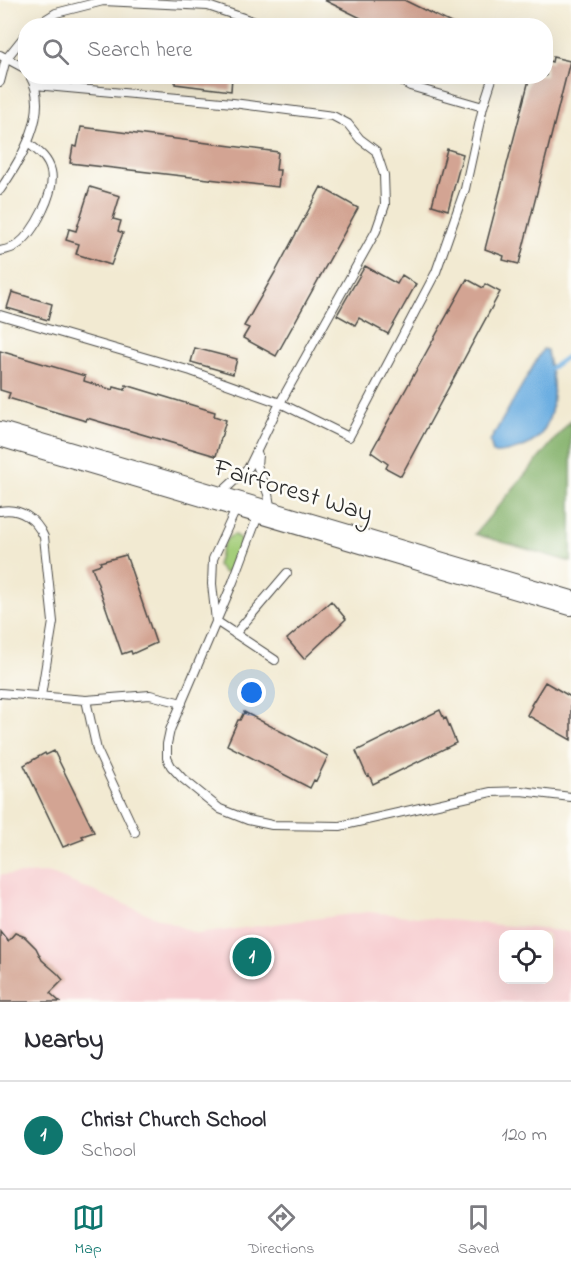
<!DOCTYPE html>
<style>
body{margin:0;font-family:"Indie Flower",sans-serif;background:#f2f2f3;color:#2b2b33}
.controls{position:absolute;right:18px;bottom:18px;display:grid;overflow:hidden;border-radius:12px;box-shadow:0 6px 24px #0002}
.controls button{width:54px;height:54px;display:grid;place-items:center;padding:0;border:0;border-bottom:2px solid #e1e1e2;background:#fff;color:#2b2b33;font:30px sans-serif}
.you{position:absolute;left:252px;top:693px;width:21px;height:21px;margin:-15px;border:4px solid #fff;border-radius:50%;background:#1a73e8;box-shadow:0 0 0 9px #1a73e833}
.badge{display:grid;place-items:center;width:39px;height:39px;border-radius:50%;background:#0f766e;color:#fff;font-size:20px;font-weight:700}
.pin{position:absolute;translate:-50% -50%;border:3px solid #fff;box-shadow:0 2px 6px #0006}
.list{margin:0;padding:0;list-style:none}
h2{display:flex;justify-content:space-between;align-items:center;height:78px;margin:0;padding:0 24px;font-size:26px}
h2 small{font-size:20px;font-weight:400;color:#7c7c81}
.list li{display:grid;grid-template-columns:39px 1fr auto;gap:18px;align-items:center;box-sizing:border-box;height:108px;padding:0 24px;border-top:2px solid #e1e1e2}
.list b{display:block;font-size:22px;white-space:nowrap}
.list p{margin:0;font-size:20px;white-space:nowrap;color:#7c7c81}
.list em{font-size:20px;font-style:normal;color:#7c7c81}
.icon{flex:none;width:33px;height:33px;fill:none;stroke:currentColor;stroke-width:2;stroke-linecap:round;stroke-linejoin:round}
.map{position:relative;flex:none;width:571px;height:1002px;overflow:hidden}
.search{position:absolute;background:#fff;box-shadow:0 6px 24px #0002;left:18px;right:18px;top:18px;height:66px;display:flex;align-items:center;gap:15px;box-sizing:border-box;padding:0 21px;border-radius:24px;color:#7c7c81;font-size:22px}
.sheet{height:186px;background:#fff}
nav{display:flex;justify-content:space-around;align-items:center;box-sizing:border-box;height:84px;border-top:2px solid #e1e1e2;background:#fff;font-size:16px;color:#7c7c81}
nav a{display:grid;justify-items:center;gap:3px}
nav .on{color:#0f766e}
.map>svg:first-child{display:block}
.built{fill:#f7cfd2;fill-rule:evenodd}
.green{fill:#a4ce7a;stroke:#687c52;stroke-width:1.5}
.forest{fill:#83b16a;stroke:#576e4a;stroke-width:1.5}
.water{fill:#6caee1;stroke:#4c6c86;stroke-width:1.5}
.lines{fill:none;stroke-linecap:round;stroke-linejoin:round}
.stream{stroke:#6caee1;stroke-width:4.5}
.building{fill:#d3a493}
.service-casing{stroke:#494844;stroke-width:10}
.secondary-casing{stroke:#494844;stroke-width:26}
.service{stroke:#fff;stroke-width:8}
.secondary{stroke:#fff;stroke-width:24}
.labels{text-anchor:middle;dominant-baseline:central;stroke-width:5;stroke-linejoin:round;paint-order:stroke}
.street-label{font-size:26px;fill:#2b2b2b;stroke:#fdfcf7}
</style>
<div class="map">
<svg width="571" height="1002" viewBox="0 0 571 1002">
<rect width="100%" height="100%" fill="#fdfcf7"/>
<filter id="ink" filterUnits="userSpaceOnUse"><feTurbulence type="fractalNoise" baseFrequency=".0167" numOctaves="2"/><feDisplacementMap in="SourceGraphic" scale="12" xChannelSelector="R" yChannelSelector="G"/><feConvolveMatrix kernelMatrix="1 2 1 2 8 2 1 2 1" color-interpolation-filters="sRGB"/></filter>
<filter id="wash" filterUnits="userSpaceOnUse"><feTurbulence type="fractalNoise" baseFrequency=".008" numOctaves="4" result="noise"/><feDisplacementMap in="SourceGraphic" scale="24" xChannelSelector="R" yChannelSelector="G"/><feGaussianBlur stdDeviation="1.35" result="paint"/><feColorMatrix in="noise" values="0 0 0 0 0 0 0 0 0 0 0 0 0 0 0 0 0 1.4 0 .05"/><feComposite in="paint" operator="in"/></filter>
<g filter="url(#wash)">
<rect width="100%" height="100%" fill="#f2ead2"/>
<path class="built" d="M 49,873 L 197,934 L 368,912 L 571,932 L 571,1002 L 0,1002 L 0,875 ZM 504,934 L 548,934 L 548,980 L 504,980 Z"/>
<path class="green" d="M 235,535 L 240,539 L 241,547 L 232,571 L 224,573 L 217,565 C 221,554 222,536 235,535 Z"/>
<path class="forest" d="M 571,420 L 571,562 L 475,534 Z"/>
<path class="water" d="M 543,349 L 547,350 C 548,360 552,371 553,382 C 555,409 548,440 520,448 C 511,451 503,454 493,453 L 490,441 Z"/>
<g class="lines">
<path class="stream" d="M 551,368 L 571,354"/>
</g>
<g id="blocks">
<path class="building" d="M 324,0 L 404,0 L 457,26 L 377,26 Z
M 553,57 L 570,61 L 519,264 L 503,260 L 504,256 L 485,249 L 530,76 L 546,76 L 546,60 L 552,62 Z
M 175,76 L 232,76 L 231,91 L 175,84 Z
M 81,127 L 278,152 L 276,170 L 280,170 L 278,187 L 70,163 L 73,146 L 77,147 Z
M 447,149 L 463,154 L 448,210 L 432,205 Z
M 90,187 L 120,196 L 113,219 L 121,221 L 118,231 L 123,233 L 111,265 L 76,254 L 79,244 L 66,240 L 69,229 L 76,231 Z
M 321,187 L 358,208 L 276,356 L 243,338 L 249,328 L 244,326 L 277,269 Z
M 365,266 L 397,284 L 402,275 L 416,284 L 388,334 L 359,318 L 355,325 L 337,315 Z
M 467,279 L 483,288 L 485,284 L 500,292 L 401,476 L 386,468 L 388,464 L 371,452 Z
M 12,292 L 52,304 L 48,320 L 7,308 Z
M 195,348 L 237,359 L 233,374 L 191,362 Z
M 0,351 L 85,376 L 84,381 L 113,390 L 114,387 L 125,390 L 126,385 L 215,412 L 214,416 L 226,420 L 216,456 L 87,418 L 86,421 L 8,398 L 10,393 L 0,390 Z
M 126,555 L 156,643 L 132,654 L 131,651 L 122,654 L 92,567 L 101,564 L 100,562 Z
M 331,601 L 346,619 L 304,659 L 287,639 Z
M 545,682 L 571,697 L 571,740 L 527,715 L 532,706 L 531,705 Z
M 440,710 L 444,719 L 446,718 L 456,743 L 373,784 L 369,775 L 367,776 L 356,751 Z
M 244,712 L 328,756 L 316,781 L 314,780 L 310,788 L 227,745 L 238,720 L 240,720 Z
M 54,751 L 94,832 L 82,836 L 84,839 L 63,847 L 24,765 L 45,753 L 46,755 Z
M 0,931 L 8,941 L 15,933 L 25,937 L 36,948 L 42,960 L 58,974 L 63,980 L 50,993 L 60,1002 L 0,1002 Z"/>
</g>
</g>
<g filter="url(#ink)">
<use href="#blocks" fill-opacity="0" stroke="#494844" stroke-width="1.5"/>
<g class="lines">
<defs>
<path id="service" d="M 35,26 L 56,13 L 103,1 L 208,6 L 267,26
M 0,55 L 26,69
M 0,82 L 6,59 L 26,34
M 35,85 L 233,103 L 333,116 L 348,124 L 360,139 L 376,151 L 384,175 L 385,205 L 376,231 L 280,403 L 249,467 L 220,494
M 483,107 L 493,76
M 0,190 C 20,161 51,112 30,76
M 0,251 C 5,250 13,248 17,245 C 34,233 56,192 51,171 C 48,158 38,151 28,143
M 0,315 L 191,371 L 280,403 L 349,437 L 436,272 L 465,189 L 483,107 L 410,86 L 392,76
M 258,455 L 257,465 L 268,494 L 271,512
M 0,511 C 20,507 36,519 44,537 L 53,622 L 41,696
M 259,513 L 233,582 L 170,730 L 167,744 L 167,758 L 171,766 L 182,778 L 220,809 L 248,820 L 272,825 L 340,826 L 491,792 L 521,791 L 571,797
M 216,621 L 212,584 L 213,559 L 237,507
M 216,621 L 275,660
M 235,634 L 287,573
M 0,693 L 86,700 L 150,695 L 182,703
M 86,700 L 97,750 L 135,832"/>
<path id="secondary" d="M 0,434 L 571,603"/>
</defs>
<use href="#service" class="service-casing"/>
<use href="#secondary" class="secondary-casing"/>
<use href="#service" class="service"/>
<use href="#secondary" class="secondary"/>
</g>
</g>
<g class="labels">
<g class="street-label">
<text transform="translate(293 492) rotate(17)">Fairforest Way</text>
</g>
</g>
</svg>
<div class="controls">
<button><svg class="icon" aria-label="locate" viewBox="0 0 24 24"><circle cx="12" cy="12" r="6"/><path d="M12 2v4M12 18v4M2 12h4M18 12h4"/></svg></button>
</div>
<div class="you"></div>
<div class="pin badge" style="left:252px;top:957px">1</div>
<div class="search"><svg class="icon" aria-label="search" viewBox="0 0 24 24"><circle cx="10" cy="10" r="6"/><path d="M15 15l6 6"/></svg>Search here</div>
</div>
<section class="sheet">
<h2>Nearby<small></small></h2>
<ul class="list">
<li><span class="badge">1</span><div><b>Christ Church School</b><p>School</p></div><em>120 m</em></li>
</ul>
</section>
<nav>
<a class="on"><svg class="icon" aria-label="map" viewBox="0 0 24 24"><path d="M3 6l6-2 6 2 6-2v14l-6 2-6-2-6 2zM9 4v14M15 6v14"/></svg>Map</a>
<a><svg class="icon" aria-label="directions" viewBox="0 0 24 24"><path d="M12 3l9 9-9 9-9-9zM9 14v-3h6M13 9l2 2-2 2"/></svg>Directions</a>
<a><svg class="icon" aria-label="saved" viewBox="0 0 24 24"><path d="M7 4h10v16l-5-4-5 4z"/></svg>Saved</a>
</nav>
